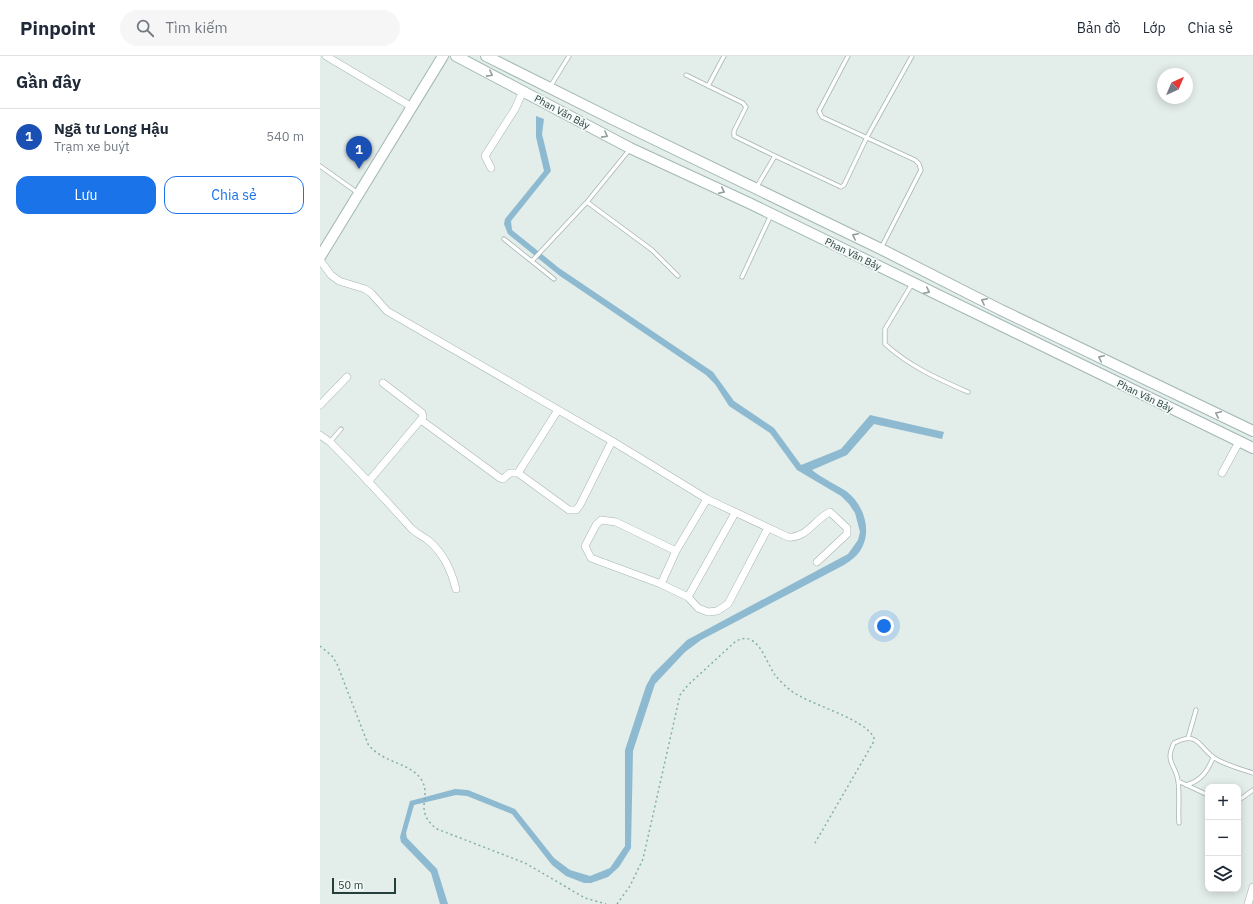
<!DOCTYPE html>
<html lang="vi">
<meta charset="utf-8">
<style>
body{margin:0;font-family:"IBM Plex Sans",sans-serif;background:#f6f6f7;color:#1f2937}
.controls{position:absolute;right:12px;bottom:12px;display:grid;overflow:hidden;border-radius:8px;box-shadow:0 2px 10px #0003}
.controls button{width:36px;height:36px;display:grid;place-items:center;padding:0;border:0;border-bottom:1px solid #e0e1e3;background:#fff;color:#1f2937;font:20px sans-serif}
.compass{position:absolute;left:837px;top:12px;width:36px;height:36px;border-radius:50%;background:#fff;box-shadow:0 2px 10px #0003;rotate:44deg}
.scale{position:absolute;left:12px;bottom:10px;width:64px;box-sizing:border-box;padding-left:4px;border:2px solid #233e3b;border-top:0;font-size:11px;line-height:14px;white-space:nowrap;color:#233e3b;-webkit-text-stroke:3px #f4f9f7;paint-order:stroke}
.you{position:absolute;left:564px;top:570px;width:14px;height:14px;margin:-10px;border:3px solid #fff;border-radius:50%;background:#1a73e8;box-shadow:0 0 0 6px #1a73e833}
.badge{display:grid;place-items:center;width:26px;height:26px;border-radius:50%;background:#1a73e8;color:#fff;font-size:13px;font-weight:700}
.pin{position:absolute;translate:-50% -33px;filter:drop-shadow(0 1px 2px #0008)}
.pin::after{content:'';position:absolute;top:21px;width:14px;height:12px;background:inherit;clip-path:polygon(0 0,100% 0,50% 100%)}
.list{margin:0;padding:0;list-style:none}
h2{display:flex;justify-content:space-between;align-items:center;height:52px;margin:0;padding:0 16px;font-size:17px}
h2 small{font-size:13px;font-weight:400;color:#747a83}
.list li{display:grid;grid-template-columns:26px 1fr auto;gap:12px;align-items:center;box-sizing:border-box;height:56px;padding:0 16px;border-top:1px solid #e0e1e3}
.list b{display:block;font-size:15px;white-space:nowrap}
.list p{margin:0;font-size:13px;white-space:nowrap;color:#747a83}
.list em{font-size:13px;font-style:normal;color:#747a83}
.actions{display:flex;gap:8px;padding:12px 16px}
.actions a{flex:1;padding:9px 0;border:1px solid #1a73e8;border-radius:12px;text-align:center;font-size:14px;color:#1a73e8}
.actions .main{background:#1a73e8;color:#fff}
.icon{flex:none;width:22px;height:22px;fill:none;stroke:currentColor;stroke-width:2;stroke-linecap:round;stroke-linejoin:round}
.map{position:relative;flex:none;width:933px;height:848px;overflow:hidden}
header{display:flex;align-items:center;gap:24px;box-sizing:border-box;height:56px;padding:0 20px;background:#fff;border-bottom:1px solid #e0e1e3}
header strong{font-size:19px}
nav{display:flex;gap:22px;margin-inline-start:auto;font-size:14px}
.search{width:280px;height:36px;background:#f6f6f7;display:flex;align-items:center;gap:10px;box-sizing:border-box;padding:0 14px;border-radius:22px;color:#747a83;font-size:15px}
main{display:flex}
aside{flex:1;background:#fff}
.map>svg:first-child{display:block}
.water{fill:#8dbad0}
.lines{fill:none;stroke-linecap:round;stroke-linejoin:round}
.service-casing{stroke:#a6b5b2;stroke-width:5}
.minor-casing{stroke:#a6b5b2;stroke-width:8}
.secondary-casing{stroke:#a2b8b4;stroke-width:12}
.path{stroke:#84b0aa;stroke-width:1.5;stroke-dasharray:2 3;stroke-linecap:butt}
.service{stroke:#fff;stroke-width:3.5}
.minor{stroke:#fff;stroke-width:7}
.secondary{stroke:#fff;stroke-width:10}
.oneway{stroke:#919e9d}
.labels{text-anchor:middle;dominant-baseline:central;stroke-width:3.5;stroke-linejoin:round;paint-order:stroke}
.street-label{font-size:10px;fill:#233e3b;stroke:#f4f9f7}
</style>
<header>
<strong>Pinpoint</strong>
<div class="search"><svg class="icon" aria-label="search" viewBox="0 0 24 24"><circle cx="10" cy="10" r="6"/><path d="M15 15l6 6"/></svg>Tìm kiếm</div>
<nav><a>Bản đồ</a><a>Lớp</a><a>Chia sẻ</a></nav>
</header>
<main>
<aside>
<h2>Gần đây<small></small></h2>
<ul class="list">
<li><span class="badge" style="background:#1a4fb4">1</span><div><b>Ngã tư Long Hậu</b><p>Trạm xe buýt</p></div><em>540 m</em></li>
</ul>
<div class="actions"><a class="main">Lưu</a><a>Chia sẻ</a></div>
</aside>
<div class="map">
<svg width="933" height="848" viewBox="0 0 933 848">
<rect width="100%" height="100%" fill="#e3edea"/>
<path class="water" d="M 216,60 L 224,63 L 222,78 L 231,115 L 191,165 L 192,174 L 239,212 L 393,316 L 414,345 L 454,372 L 481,409 L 521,393 L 550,359 L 624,376 L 622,383 L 554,368 L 527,399 L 492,414 C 502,422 515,428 526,435 C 544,448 553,476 540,495 C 536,501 530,505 524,509 L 381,584 L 365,596 L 335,628 L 313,695 L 311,792 L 299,811 L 288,821 L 271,827 L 264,827 L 246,820 L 232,809 L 192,758 L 147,740 L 136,739 L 94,749 L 86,777 L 87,782 L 117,813 L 128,848 L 120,848 L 111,817 L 81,786 L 80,781 L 90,745 L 135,733 L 148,734 L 195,753 L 234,802 L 250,814 L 270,820 L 290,812 L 305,790 L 305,694 L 326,630 L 332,619 L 367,584 L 528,498 L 538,484 L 540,476 L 535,457 L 529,448 L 521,440 L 477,414 L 450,377 L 409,350 L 395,328 L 386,319 L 240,220 L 188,178 L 184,168 L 185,163 L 224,115 L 216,81 Z"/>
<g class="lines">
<defs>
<path id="service" d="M 528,0 L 499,55 L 502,61 L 595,104 L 599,108 L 601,114 L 561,192
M 366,19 L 423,47 L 426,51 L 414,75 L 414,80 L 455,100
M 388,30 L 404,0
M 230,31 L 249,0
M 0,110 L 38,137
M 436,132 L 455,100 L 521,131 L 524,129 L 547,81 L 592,0
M 267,146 L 332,194 L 358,220
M 184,183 L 234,223
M 212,205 L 267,146 L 310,93
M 422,221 L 451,159
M 592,228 L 565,273 L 565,288 C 589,310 618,323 648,336
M 10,386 L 21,373
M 868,682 L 876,654
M 858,725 L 888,739
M 866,729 C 881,725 887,716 893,702
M 918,742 L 922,742 L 933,734
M 859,767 C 858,753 860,739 858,725 C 856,708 844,707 854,687 C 881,673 879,695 898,704 C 909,710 921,713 933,717"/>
<path id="minor" d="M 6,0 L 92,51
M 171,112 L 165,100 L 195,53 L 203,35
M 0,204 L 11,219 L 19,225 L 45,233 L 51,237 L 67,255 L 292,385 L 387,443 L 468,481 C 486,483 495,463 510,456 L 527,472 L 527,478 L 497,506
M 0,349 L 27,321
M 101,364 L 180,422 L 183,423 L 190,417 L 198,417 L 249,454 L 256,454 L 260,449 L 292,385
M 0,379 L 10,386 C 37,413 64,442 90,471 C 95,477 103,480 109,485 C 124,498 131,514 136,533
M 198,417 L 238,354
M 902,417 L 919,386
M 48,426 L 103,361 L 102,357 L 63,327
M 387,443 L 356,495 L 341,528 L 368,541 L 378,552 L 388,556 L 397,555 L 408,548 L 448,472
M 341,528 L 271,502 L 265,490 L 276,469 L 281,464 L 296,466 L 356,495
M 368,541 L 415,457
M 928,848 L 933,831"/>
<path id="secondary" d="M 136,0 L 310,92 L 429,147 L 933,392
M 166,0 L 290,62 L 561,193 L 681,254 L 933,375
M 0,201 L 123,0"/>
</defs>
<use href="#service" class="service-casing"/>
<use href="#minor" class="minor-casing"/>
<use href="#secondary" class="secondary-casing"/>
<path class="path" d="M 0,590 L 12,600 L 17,608 L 48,688 C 62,707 89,706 101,723 C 113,741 92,754 117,773 L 205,807 L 265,842 L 286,848
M 297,848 L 310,830 L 323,803 L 360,639 L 368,629 L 416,585 C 421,583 426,581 431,584 C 442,589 448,609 455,619 C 459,624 465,630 470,634 C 489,649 545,662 554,682 L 553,687 L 495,787"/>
<use href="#service" class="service"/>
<use href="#minor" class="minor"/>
<use href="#secondary" class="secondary"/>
</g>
<defs><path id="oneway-chevron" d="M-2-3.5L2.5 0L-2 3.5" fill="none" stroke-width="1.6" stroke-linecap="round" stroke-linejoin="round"/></defs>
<g class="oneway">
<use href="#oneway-chevron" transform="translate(170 18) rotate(28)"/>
<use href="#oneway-chevron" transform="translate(285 79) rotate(28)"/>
<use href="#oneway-chevron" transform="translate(402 135) rotate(25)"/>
<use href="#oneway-chevron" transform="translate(535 180) rotate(-154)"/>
<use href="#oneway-chevron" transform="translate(607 235) rotate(26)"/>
<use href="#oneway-chevron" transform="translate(664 245) rotate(-153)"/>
<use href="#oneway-chevron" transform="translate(781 302) rotate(-154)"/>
<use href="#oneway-chevron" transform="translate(898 358) rotate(-155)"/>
</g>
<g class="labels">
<g class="street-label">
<text transform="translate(242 56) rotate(28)">Phan Văn Bảy</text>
<text transform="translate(533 198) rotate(26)">Phan Văn Bảy</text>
<text transform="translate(825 340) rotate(26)">Phan Văn Bảy</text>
</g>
</g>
</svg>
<div class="controls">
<button>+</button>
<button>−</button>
<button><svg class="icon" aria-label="layers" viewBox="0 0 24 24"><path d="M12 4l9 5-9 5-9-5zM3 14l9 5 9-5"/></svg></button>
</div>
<svg class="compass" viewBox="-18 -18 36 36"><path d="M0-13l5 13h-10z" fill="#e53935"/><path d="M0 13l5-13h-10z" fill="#747a83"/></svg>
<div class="scale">50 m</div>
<div class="you"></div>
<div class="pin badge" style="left:39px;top:113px;background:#1a4fb4">1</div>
</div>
</main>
